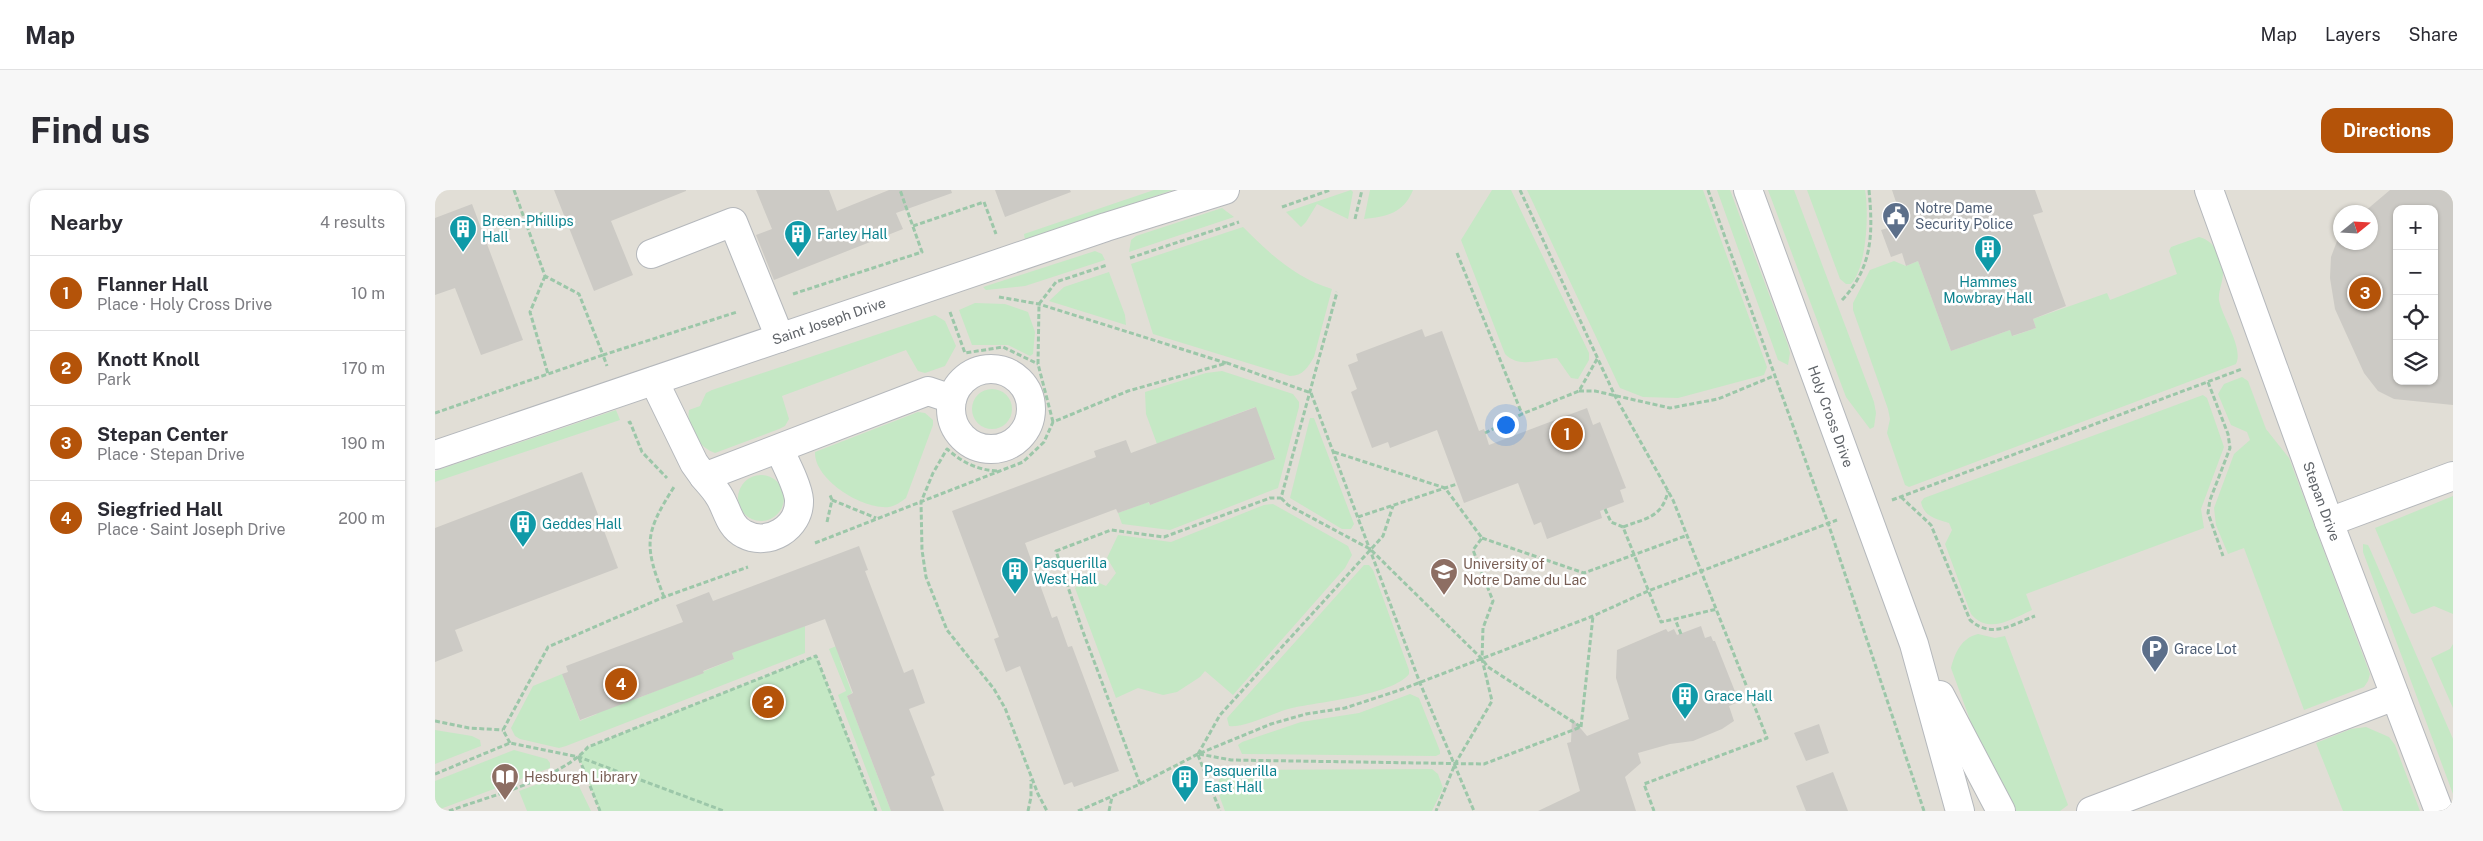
<!DOCTYPE html>
<meta charset="utf-8">
<style>
body{margin:0;font-family:"Public Sans",sans-serif;background:#f7f7f7;color:#2b2b33}
.controls{position:absolute;right:15px;top:15px;display:grid;overflow:hidden;border-radius:10px;box-shadow:0 1px 4px #0004}
.controls button{width:45px;height:45px;display:grid;place-items:center;padding:0;border:0;border-bottom:1px solid #e1e1e2;background:#fff;color:#2b2b33;font:25px sans-serif}
.compass{position:absolute;left:1898px;top:15px;width:45px;height:45px;border-radius:50%;background:#fff;box-shadow:0 1px 4px #0004;rotate:72deg}
.you{position:absolute;left:1070px;top:234px;width:18px;height:18px;margin:-12px;border:4px solid #fff;border-radius:50%;background:#1a73e8;box-shadow:0 0 0 8px #1a73e833}
.badge{display:grid;place-items:center;width:32px;height:32px;border-radius:50%;background:#b45309;color:#fff;font-size:16px;font-weight:700}
.pin{position:absolute;translate:-50% -50%;border:2px solid #fff;box-shadow:0 1px 5px #0006}
.list{margin:0;padding:0;list-style:none}
h2{display:flex;justify-content:space-between;align-items:center;height:65px;margin:0;padding:0 20px;font-size:21px}
h2 small{font-size:16px;font-weight:400;color:#7c7c81}
.list li{display:grid;grid-template-columns:32px 1fr auto;gap:15px;align-items:center;box-sizing:border-box;height:75px;padding:0 20px;border-top:1px solid #e1e1e2}
.list b{display:block;font-size:19px;white-space:nowrap}
.list p{margin:0;font-size:16px;white-space:nowrap;color:#7c7c81}
.list em{font-size:16px;font-style:normal;color:#7c7c81}
.icon{flex:none;width:28px;height:28px;fill:none;stroke:currentColor;stroke-width:2;stroke-linecap:round;stroke-linejoin:round}
.map{position:relative;flex:none;width:2018px;height:621px;overflow:hidden;border-radius:15px}
header{display:flex;align-items:center;gap:30px;box-sizing:border-box;height:70px;padding:0 25px;background:#fff;border-bottom:1px solid #e1e1e2}
header strong{font-size:24px}
nav{display:flex;gap:28px;margin-inline-start:auto;font-size:18px}
.intro{display:flex;align-items:center;justify-content:space-between;box-sizing:border-box;height:120px;padding:0 30px}
h1{margin:0;font-size:35px}
.button{padding:12px 22px;border-radius:15px;background:#b45309;color:#fff;font-size:18px;font-weight:700}
main{display:flex;gap:30px;padding:0 30px}
aside{flex:1;background:#fff;border-radius:15px;box-shadow:0 1px 4px #0004}
.map>svg:first-child{display:block}
.education{fill:#e1ded6;fill-rule:evenodd}
.green{fill:#c5e8c5}
.building{fill:#cccac5;fill-rule:evenodd}
.lines{fill:none;stroke-linecap:round;stroke-linejoin:round}
.minor-casing{stroke:#b5b8bc;stroke-width:30}
.path{stroke:#9cc7a9;stroke-width:3;stroke-dasharray:5 2.5;stroke-linecap:butt}
.minor{stroke:#fff;stroke-width:28}
.labels{text-anchor:middle;dominant-baseline:central;stroke-width:5;stroke-linejoin:round;paint-order:stroke}
.service-label{font-size:14px;fill:#4e5e75;stroke:#fff;text-anchor:start}
.culture-label{font-size:14px;fill:#0d838f;stroke:#fff;text-anchor:start}
.street-label{font-size:14px;fill:#5f6368;stroke:#fff}
.education-label{font-size:14px;fill:#785e54;stroke:#fff;text-anchor:start}
</style>
<header>
<strong>Map</strong>
<nav><a>Map</a><a>Layers</a><a>Share</a></nav>
</header>
<div class="intro"><h1>Find us</h1><a class="button">Directions</a></div>
<main>
<aside>
<h2>Nearby<small>4 results</small></h2>
<ul class="list">
<li><span class="badge">1</span><div><b>Flanner Hall</b><p>Place · Holy Cross Drive</p></div><em>10 m</em></li>
<li><span class="badge">2</span><div><b>Knott Knoll</b><p>Park</p></div><em>170 m</em></li>
<li><span class="badge">3</span><div><b>Stepan Center</b><p>Place · Stepan Drive</p></div><em>190 m</em></li>
<li><span class="badge">4</span><div><b>Siegfried Hall</b><p>Place · Saint Joseph Drive</p></div><em>200 m</em></li>
</ul>
</aside>
<div class="map">
<svg width="2018" height="621" viewBox="0 0 2018 621">
<rect width="100%" height="100%" fill="#f1efe8"/>
<path class="education" d="M 0,0 L 2018,0 L 2018,621 L 0,621 ZM 1962,19 L 1999,19 L 1999,191 L 1962,191 ZM 1906,22 L 1936,22 L 1936,52 L 1906,52 Z"/>
<path class="green" d="M 719,0 L 738,0 L 590,50 L 589,44 Z
M 916,0 L 918,2 L 913,29 L 882,14 L 871,32 L 866,37 L 851,22 Z
M 935,0 L 978,0 C 969,23 951,27 929,29 Z
M 1057,0 L 1076,0 L 1154,163 L 1154,170 L 1143,189 L 1136,188 L 1122,168 C 1103,169 1085,179 1070,164 L 1026,50 Z
M 1092,0 L 1268,0 L 1332,177 L 1329,185 L 1243,208 L 1208,207 L 1185,198 Z
M 1282,0 L 1295,0 L 1353,155 L 1355,163 L 1353,175 L 1343,170 Z
M 1333,0 L 1359,0 L 1439,212 L 1441,223 L 1439,237 L 1435,239 L 1411,207 Z
M 1372,0 L 1430,0 C 1434,22 1432,77 1416,94 L 1411,94 L 1405,89 Z
M 787,18 L 799,27 L 694,62 L 696,50 L 701,46 Z
M 808,37 C 834,63 860,88 897,99 L 879,167 C 873,177 868,186 855,186 L 718,144 L 696,74 Z
M 1764,47 C 1779,50 1788,68 1788,83 C 1788,92 1783,102 1784,110 C 1787,127 1809,158 1801,174 L 1474,297 L 1470,295 L 1452,243 L 1455,229 L 1453,219 L 1418,120 L 1418,113 L 1435,80 L 1459,71 L 1471,76 L 1483,71 L 1516,161 L 1575,140 L 1578,146 L 1601,138 L 1598,129 L 1672,103 L 1675,110 L 1742,84 L 1734,61 L 1736,57 Z
M 660,61 L 667,64 L 670,70 L 590,96 L 551,100 L 548,97 Z
M 674,82 L 690,125 L 691,135 L 614,111 L 629,97 Z
M 540,113 L 570,114 L 593,122 L 600,142 L 598,164 L 595,166 L 573,155 L 537,155 L 524,120 Z
M 500,125 L 510,131 L 521,156 L 510,176 L 490,183 L 483,181 L 471,160 L 347,206 L 354,229 L 350,236 L 344,239 L 280,263 C 263,257 251,238 254,220 L 265,216 L 271,203 L 277,200 Z
M 787,181 L 858,204 L 864,212 L 864,217 L 843,298 L 735,340 L 687,334 L 683,323 L 713,312 L 715,315 L 840,268 L 820,217 L 722,254 L 711,224 L 710,202 L 771,183 Z
M 1807,187 L 1813,191 L 1831,239 L 1854,268 L 1935,484 L 1933,491 L 1929,497 L 1869,520 L 1809,358 L 1793,364 L 1781,335 L 1779,318 L 1799,264 L 1815,250 L 1812,242 L 1796,235 L 1783,204 L 1789,194 Z
M537 219a20 20 0 1 1 40 0a20 20 0 1 1-40 0Z
M 1768,205 L 1772,208 L 1789,257 L 1766,319 L 1769,338 L 1591,404 L 1597,420 C 1577,429 1553,445 1536,424 L 1510,354 L 1517,340 L 1514,333 C 1501,329 1489,327 1486,312 L 1489,308 Z
M 181,220 L 185,230 L 0,292 L 0,281 Z
M 483,222 L 490,223 L 498,230 L 498,235 L 471,308 C 466,312 460,316 454,317 C 428,320 379,290 380,262 Z
M 875,228 L 879,228 L 919,334 L 916,339 L 907,339 L 855,308 Z
M303 308a23 23 0 1 1 46 0a23 23 0 1 1-46 0Z
M 2018,306 L 2018,424 L 1999,416 L 1979,424 L 1976,423 L 1940,338 Z
M 838,314 L 913,356 L 917,365 L 910,378 L 798,505 L 770,481 L 765,487 L 742,502 L 728,505 L 703,498 L 681,508 L 640,398 L 653,388 L 671,396 L 681,383 L 672,368 L 683,345 L 736,352 L 829,315 Z
M 1928,354 L 1933,355 L 1935,359 L 2018,549 L 2018,604 L 1928,362 Z
M 929,375 L 934,375 L 938,380 L 974,480 L 974,484 C 958,505 884,512 857,518 C 840,522 810,538 794,536 L 792,528 Z
M 370,436 L 370,463 L 131,556 L 124,558 L 85,549 L 80,546 L 76,538 L 98,496 L 127,484 L 145,531 L 162,524 L 161,520 L 201,509 L 299,469 L 296,460 Z
M 1543,444 L 1560,448 L 1570,446 L 1633,615 L 1625,621 L 1576,621 L 1556,587 L 1516,478 C 1520,463 1526,448 1543,444 Z
M 2018,454 L 2018,518 L 1996,468 L 2015,459 Z
M 404,455 L 409,469 L 405,471 L 417,503 L 412,506 L 456,621 L 447,621 L 403,505 L 411,501 L 394,459 Z
M 381,466 L 441,621 L 165,621 L 144,567 L 153,557 Z
M 975,504 L 984,508 L 1005,561 L 1005,564 L 1001,566 L 807,564 L 803,555 L 807,552 L 866,532 L 924,523 Z
M 1931,537 L 1954,547 L 1960,555 L 1985,621 L 1908,621 L 1881,553 L 1916,539 Z
M 0,540 L 37,546 L 45,550 L 46,556 L 0,574 Z
M 79,560 L 112,569 L 115,573 L 115,578 L 0,621 L 0,591 Z
M 997,579 L 1003,584 L 1008,598 L 997,621 L 790,621 L 781,597 L 786,586 L 802,580 Z
M 127,588 L 142,592 L 156,621 L 92,621 L 84,601 L 111,591 Z"/>
<path class="building" d="M 119,0 L 251,0 L 251,1 L 176,31 L 198,85 L 159,101 Z
M 321,0 L 394,0 L 402,21 L 454,0 L 516,0 L 517,3 L 461,23 L 468,39 L 339,90 L 321,45 L 337,39 Z
M 560,0 L 635,0 L 636,2 L 570,27 Z
M 1457,0 L 1600,0 L 1608,22 L 1598,25 L 1631,116 L 1598,129 L 1601,138 L 1577,146 L 1575,140 L 1516,161 L 1483,71 L 1471,76 L 1467,63 L 1456,67 L 1446,40 L 1456,37 L 1451,22 L 1463,18 Z
M 1955,0 L 2018,0 L 2018,215 L 1959,209 L 1943,201 L 1929,183 L 1900,119 L 1895,88 L 1896,67 L 1905,43 L 1906,52 L 1936,52 L 1936,22 L 1929,22 ZM 1962,19 L 1999,19 L 1999,191 L 1962,191 Z
M 37,14 L 88,150 L 46,165 L 20,98 L 0,105 L 0,28 Z
M 987,139 L 990,147 L 1007,141 L 1044,241 L 1049,239 L 1054,255 L 1152,218 L 1158,235 L 1165,232 L 1191,298 L 1185,300 L 1189,312 L 1165,321 L 1167,328 L 1112,349 L 1106,332 L 1099,335 L 1083,293 L 1029,313 L 1002,240 L 955,258 L 953,252 L 937,258 L 916,202 L 922,199 L 913,175 L 923,171 L 921,164 Z
M 821,217 L 840,269 L 715,315 L 714,312 L 683,323 L 681,319 L 590,353 L 617,428 L 622,426 L 633,457 L 637,456 L 684,581 L 639,597 L 637,592 L 629,595 L 585,476 L 571,482 L 559,449 L 564,447 L 517,321 L 661,267 L 659,261 L 691,250 L 696,263 Z
M 147,282 L 183,378 L 20,440 L 28,461 L 0,472 L 0,338 Z
M 424,356 L 433,380 L 430,381 L 469,483 L 478,479 L 490,513 L 474,519 L 500,585 L 496,587 L 509,621 L 456,621 L 412,506 L 418,503 L 390,429 L 297,463 L 299,469 L 268,481 L 269,483 L 145,530 L 127,484 L 133,482 L 131,476 L 248,432 L 241,415 L 274,402 L 278,411 Z
M 1266,436 L 1270,448 L 1276,446 L 1278,451 L 1280,451 L 1301,504 L 1299,507 L 1301,513 L 1294,516 L 1299,531 L 1287,539 L 1258,551 L 1235,554 L 1203,563 L 1206,573 L 1190,587 L 1201,621 L 1103,621 L 1145,601 L 1132,553 L 1136,552 L 1137,528 L 1152,546 L 1194,529 L 1181,488 L 1182,460 L 1231,439 L 1233,442 L 1239,439 L 1242,445 Z
M 1384,534 L 1394,563 L 1371,571 L 1359,543 Z
M 1398,582 L 1413,621 L 1371,621 L 1361,596 Z"/>
<g class="lines">
<defs>
<g id="minor">
<path id="s1" d="M 1313,0 L 1479,454 L 1525,621"/>
<path id="s2" d="M 1774,0 L 1894,332 L 2004,621"/>
<path d="M 216,64 L 298,32 L 345,148"/>
<circle cx="556" cy="219" r="40"/>
<path d="M 219,191 L 259,273 L 269,287 L 493,201 L 517,209"/>
<path id="s3" d="M 0,265 L 671,37 L 790,0"/>
<path d="M 269,287 C 274,293 280,299 284,306 C 292,318 294,337 309,344 C 333,357 365,338 364,310 C 363,296 350,272 344,259"/>
<path d="M 1894,332 L 2018,286"/>
<path d="M 1505,505 L 1566,621"/>
<path d="M 1656,621 L 1960,506"/>
</g>
</defs>
<use href="#minor" class="minor-casing"/>
<path class="path" d="M 79,0 L 110,86 L 144,104 L 168,165 L 302,122
M 1085,0 L 1180,206 L 1238,310 L 1332,548 L 1209,594 L 1219,621
M 1273,0 L 1393,333 L 1489,621
M 847,17 L 895,0
M 920,29 L 927,0
M 478,36 L 549,12 L 561,44
M 57,46 L 108,23
M 1022,63 L 1087,224
M 695,68 L 804,32
M 110,86 L 95,122 L 113,184
M 358,104 L 487,62 L 465,0
M 564,107 L 604,114 L 791,173
M 1407,110 C 1438,77 1438,43 1434,0
M 515,122 L 530,163 L 568,157 L 603,174
M 1773,192 L 1793,244 L 1795,258 L 1775,310 L 1773,323 L 1788,366
M 1144,201 L 1160,201 L 1235,218 L 1283,209 L 1341,185
M 0,223 L 168,165 L 172,176
M 618,232 L 603,174 L 604,114 L 621,92 L 672,75
M 193,233 L 195,232 L 207,262 L 232,288
M 1050,243 L 1087,224 L 1144,201 L 1162,169
M 899,262 L 1010,298 L 1047,348 L 1038,360 L 1058,411 L 1048,438 L 1047,469 L 1057,511 L 1020,574 L 1001,621
M 562,281 C 542,280 527,272 512,259 L 498,283 L 486,312 L 487,360 L 491,387 L 512,440 L 559,499 L 570,518 L 603,604 L 612,621
M 1466,307 L 1496,335 L 1535,430 C 1557,449 1576,435 1600,426
M 846,308 L 853,315 L 935,359 L 1047,469 L 1053,477 L 1146,537
M 397,310 L 441,328
M 1457,310 L 1807,179
M 1170,319 L 1176,332 L 1188,337 L 1226,432 L 1240,429
M 923,327 L 1022,294
M 392,332 L 397,310 L 395,305
M 1188,337 C 1211,328 1227,328 1233,301
M 1047,348 L 1149,383 L 1253,345
M 380,353 L 588,272 L 609,252 L 618,232 L 693,201 L 792,173 L 876,203 L 985,493 L 1039,621
M 229,407 C 209,355 209,344 239,297
M 1246,444 L 1240,429 L 1282,419
M 0,531 L 34,538 L 68,540
M 1146,537 L 1158,426
M 75,553 L 68,540 L 113,457 L 229,407 L 313,377
M 763,564 L 785,525 L 948,346 L 958,316
M 764,564 L 796,570 L 1049,574 L 1146,537
M 763,565 L 785,621
M 144,568 L 165,621
M 0,584 L 75,553 L 144,567 L 289,621
M 705,594 L 763,564 L 836,534 L 871,524 L 910,518 L 965,500 L 1158,426 L 1213,401 L 1402,330
M 14,621 C 54,606 126,589 153,557 L 381,466 L 441,621
M 593,621 L 596,607 L 596,590
M 643,621 L 705,594 L 647,439 L 621,361 L 676,340 L 729,347 L 835,308 L 846,308 L 902,102
M 674,621 L 677,607"/>
<use href="#minor" class="minor"/>
</g>
<defs>
<symbol id="civic-pin" viewBox="-11 -11 22 30"><path d="M0 17L-7.5 6A9.5 9.5 0 1 1 7.5 6Z" fill="#5c6f8a" stroke="#fff"/><path d="M-.6-6.5H3V-4.5H.6V-3L4-1V1h2V6H-6V1h2V-1L-.6-3ZM-1.2 2.5V6h2.4V2.5Z" fill="#fff"/></symbol>
<symbol id="building-pin" viewBox="-11 -11 22 30"><path d="M0 17L-7.5 6A9.5 9.5 0 1 1 7.5 6Z" fill="#0f9aa8" stroke="#fff"/><path d="M-4-6H4V6H1V3H-1V6H-4ZM-2.5-4.3h1.7v1.8h-1.7ZM.8-4.3h1.7v1.8H.8ZM-2.5-1h1.7V.8h-1.7ZM.8-1h1.7V.8H.8Z" fill="#fff"/></symbol>
<symbol id="university-pin" viewBox="-11 -11 22 30"><path d="M0 17L-7.5 6A9.5 9.5 0 1 1 7.5 6Z" fill="#8d6e63" stroke="#fff"/><path d="M0-5L7-2L0 1L-7-2ZM-4 1L0 2.5L4 1V4Q0 6-4 4Z" fill="#fff"/></symbol>
<symbol id="parking-pin" viewBox="-11 -11 22 30"><path d="M0 17L-7.5 6A9.5 9.5 0 1 1 7.5 6Z" fill="#5c6f8a" stroke="#fff"/><path d="M-3.5-5.5H1a3.5 3.5 0 0 1 0 7H-1V5.5H-3.5ZM-1-3.4V-.6H.8a1.4 1.4 0 0 0 0-2.8Z" fill="#fff"/></symbol>
<symbol id="library-pin" viewBox="-11 -11 22 30"><path d="M0 17L-7.5 6A9.5 9.5 0 1 1 7.5 6Z" fill="#8d6e63" stroke="#fff"/><path d="M-6-4Q-3-5.5-.7-3.5V5Q-3 3-6 4ZM6-4Q3-5.5 .7-3.5V5Q3 3 6 4Z" fill="#fff"/></symbol>
</defs>
<g fill-rule="evenodd">
<use href="#civic-pin" x="1445" y="10" width="32" height="43"/>
<use href="#building-pin" x="12" y="23" width="32" height="43"/>
<use href="#building-pin" x="347" y="28" width="32" height="43"/>
<use href="#building-pin" x="1537" y="43" width="32" height="43"/>
<use href="#building-pin" x="72" y="318" width="32" height="43"/>
<use href="#building-pin" x="564" y="365" width="32" height="43"/>
<use href="#university-pin" x="993" y="366" width="32" height="43"/>
<use href="#parking-pin" x="1704" y="443" width="32" height="43"/>
<use href="#building-pin" x="1234" y="490" width="32" height="43"/>
<use href="#library-pin" x="54" y="571" width="32" height="43"/>
<use href="#building-pin" x="734" y="573" width="32" height="43"/>
</g>
<g class="labels">
<g class="service-label">
<text x="1480" y="18">Notre Dame<tspan x="1480" dy="16">Security Police</tspan></text>
<text x="1739" y="459">Grace Lot</text>
</g>
<g class="culture-label">
<text x="47" y="31">Breen-Phillips<tspan x="47" dy="16">Hall</tspan></text>
<text x="382" y="44">Farley Hall</text>
<text x="1553" y="92" text-anchor="middle">Hammes<tspan x="1553" dy="16">Mowbray Hall</tspan></text>
<text x="107" y="334">Geddes Hall</text>
<text x="599" y="373">Pasquerilla<tspan x="599" dy="16">West Hall</tspan></text>
<text x="1269" y="506">Grace Hall</text>
<text x="769" y="581">Pasquerilla<tspan x="769" dy="16">East Hall</tspan></text>
</g>
<g class="street-label">
<text stroke="none"><textPath href="#s3" startOffset="416">Saint Joseph Drive</textPath></text>
<text stroke="none"><textPath href="#s1" startOffset="241">Holy Cross Drive</textPath></text>
<text stroke="none"><textPath href="#s2" startOffset="331">Stepan Drive</textPath></text>
</g>
<g class="education-label">
<text x="1028" y="374">University of<tspan x="1028" dy="16">Notre Dame du Lac</tspan></text>
<text x="89" y="587">Hesburgh Library</text>
</g>
</g>
</svg>
<div class="controls">
<button>+</button>
<button>−</button>
<button><svg class="icon" aria-label="locate" viewBox="0 0 24 24"><circle cx="12" cy="12" r="6"/><path d="M12 2v4M12 18v4M2 12h4M18 12h4"/></svg></button>
<button><svg class="icon" aria-label="layers" viewBox="0 0 24 24"><path d="M12 4l9 5-9 5-9-5zM3 14l9 5 9-5"/></svg></button>
</div>
<svg class="compass" viewBox="-18 -18 36 36"><path d="M0-13l5 13h-10z" fill="#e53935"/><path d="M0 13l5-13h-10z" fill="#7c7c81"/></svg>
<div class="you"></div>
<div class="pin badge" style="left:1132px;top:244px">1</div>
<div class="pin badge" style="left:333px;top:512px">2</div>
<div class="pin badge" style="left:1930px;top:103px">3</div>
<div class="pin badge" style="left:186px;top:494px">4</div>
</div>
</main>
